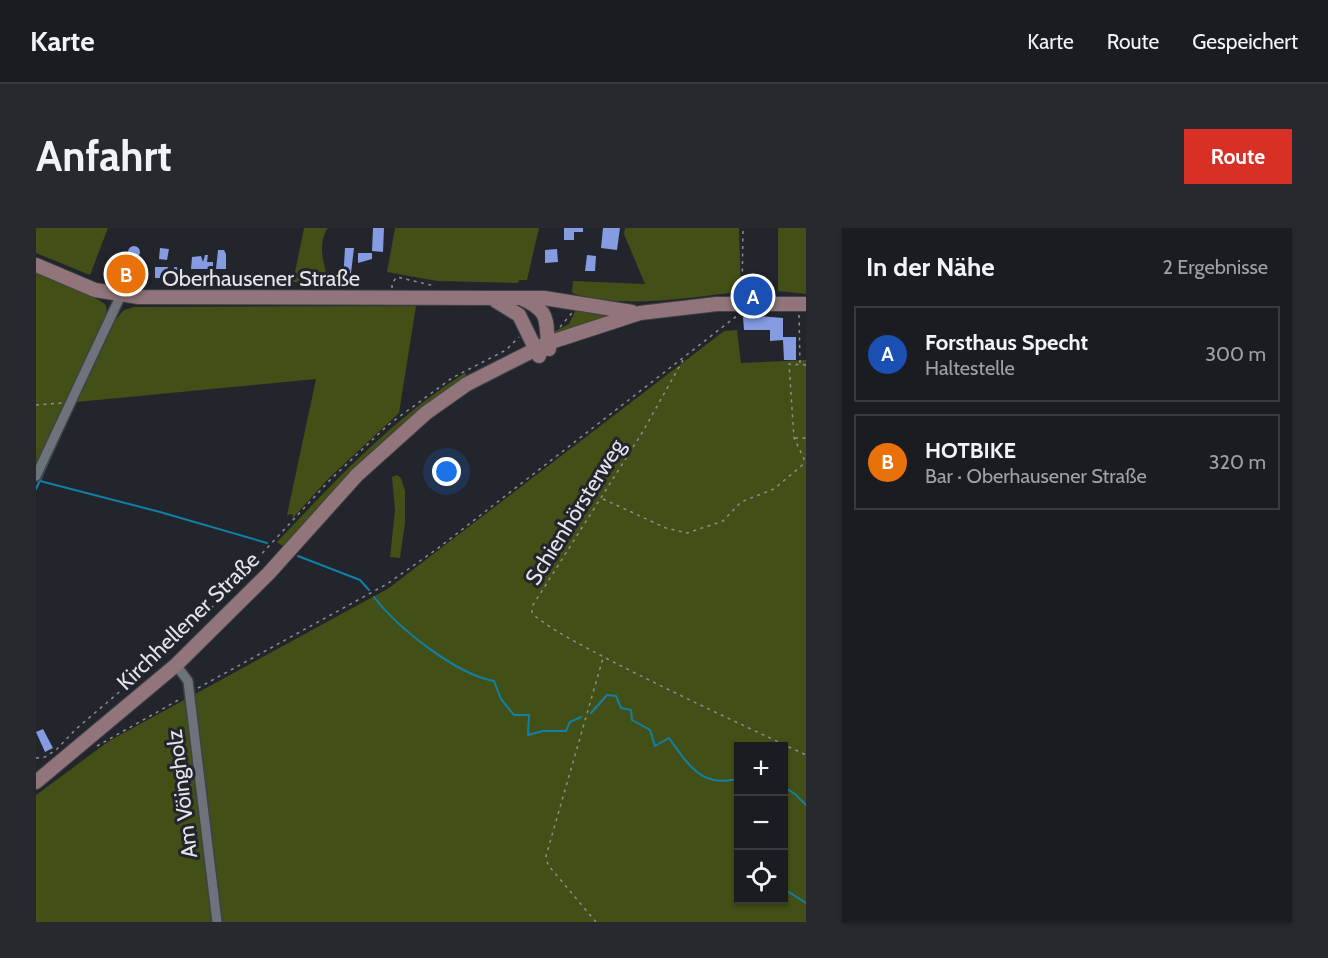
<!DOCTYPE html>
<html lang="de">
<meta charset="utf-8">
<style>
body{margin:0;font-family:Cabin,sans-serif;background:#27292e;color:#f1f3f6}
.controls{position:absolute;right:18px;bottom:18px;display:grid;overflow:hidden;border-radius:0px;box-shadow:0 2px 4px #0004}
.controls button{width:54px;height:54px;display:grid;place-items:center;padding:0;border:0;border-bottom:2px solid #383a3f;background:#1a1c21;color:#f1f3f6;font:30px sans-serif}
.you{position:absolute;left:411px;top:244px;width:21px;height:21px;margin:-15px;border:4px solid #fff;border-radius:50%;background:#1a73e8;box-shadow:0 0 0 9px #1a73e833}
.badge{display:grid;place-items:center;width:39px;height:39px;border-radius:50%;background:#d93025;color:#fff;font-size:20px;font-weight:700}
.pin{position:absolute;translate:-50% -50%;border:3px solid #fff;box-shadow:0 2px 6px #0006}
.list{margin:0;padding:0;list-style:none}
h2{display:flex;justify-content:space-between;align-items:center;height:78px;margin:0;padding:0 24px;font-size:26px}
h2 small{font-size:20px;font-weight:400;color:#9fa1a5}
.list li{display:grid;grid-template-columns:39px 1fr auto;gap:18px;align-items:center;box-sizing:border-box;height:96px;margin:0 12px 12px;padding:0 12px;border:2px solid #383a3f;border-radius:0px}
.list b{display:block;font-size:22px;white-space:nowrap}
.list p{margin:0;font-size:20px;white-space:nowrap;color:#9fa1a5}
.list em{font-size:20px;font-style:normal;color:#9fa1a5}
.icon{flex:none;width:33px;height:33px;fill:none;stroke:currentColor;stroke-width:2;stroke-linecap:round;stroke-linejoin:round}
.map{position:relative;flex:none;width:770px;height:694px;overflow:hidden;border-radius:0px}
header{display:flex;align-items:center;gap:36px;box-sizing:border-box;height:84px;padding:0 30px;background:#1a1c21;border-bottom:2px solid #383a3f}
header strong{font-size:28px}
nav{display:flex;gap:33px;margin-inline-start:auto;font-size:21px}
.intro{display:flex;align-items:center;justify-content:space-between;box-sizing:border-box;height:144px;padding:0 36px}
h1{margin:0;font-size:42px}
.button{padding:15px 27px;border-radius:0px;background:#d93025;color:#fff;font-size:21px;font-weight:700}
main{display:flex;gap:36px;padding:0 36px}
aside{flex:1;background:#1a1c21;border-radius:0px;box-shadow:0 2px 4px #0004}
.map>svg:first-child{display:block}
.green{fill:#424f16;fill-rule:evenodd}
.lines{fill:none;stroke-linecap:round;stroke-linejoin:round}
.stream{stroke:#1280a6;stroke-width:2}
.building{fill:#859ce2}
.street-casing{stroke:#3f4247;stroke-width:12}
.secondary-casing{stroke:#3f4247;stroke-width:16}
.path{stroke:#8b8e94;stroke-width:1.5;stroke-dasharray:3 4.5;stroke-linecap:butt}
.street{stroke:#6e727b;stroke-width:9}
.secondary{stroke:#91757b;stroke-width:14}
.labels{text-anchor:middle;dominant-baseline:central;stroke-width:6;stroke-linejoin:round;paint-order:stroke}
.street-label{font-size:22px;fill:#e3e5ea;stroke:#22252c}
</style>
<header>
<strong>Karte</strong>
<nav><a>Karte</a><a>Route</a><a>Gespeichert</a></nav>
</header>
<div class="intro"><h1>Anfahrt</h1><a class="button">Route</a></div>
<main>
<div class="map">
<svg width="770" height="694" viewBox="0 0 770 694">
<rect width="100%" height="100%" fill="#22252c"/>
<path class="green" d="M 0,0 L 72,0 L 54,47 L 0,25 Z
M 268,0 L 292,0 C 280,17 289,40 294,58 L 257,54 Z
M 359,0 L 503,0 L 491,52 L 483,52 L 482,55 L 401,53 L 351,44 Z
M 589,0 L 703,0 L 705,64 C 650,69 590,82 536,65 L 537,53 L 609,56 L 588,6 Z
M 742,0 L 770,0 L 770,66 L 742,63 Z
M 0,43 L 63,72 L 70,77 L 71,87 L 0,235 Z
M 380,78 L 363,185 L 292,251 L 256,291 L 257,286 L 251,287 L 280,151 L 41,174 L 80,91 L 88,82 L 98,79 Z
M 541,79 L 579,87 L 518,108 L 517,104 L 533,96 Z
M 701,102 L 705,135 L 770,132 L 770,694 L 0,694 L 0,567 L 73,513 L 353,360 L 688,103 ZM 702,518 L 748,518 L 748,672 L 702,672 Z
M 429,145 L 432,150 L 248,319 L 241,314 C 300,252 356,191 429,145 Z
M 361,247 L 365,250 L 369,263 L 369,295 L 364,330 L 354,329 L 359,282 L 356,249 Z"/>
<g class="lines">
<path class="stream" d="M 4,253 L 124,284 L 231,315
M 0,261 L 37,179
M 262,328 L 324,352 L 333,362
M 338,369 C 361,399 419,446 458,453 L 465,471 L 478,487 L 493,487 L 492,507 L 507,503 L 530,503 L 534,494 L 545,489
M 555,485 L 571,467 L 580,468 L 585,480 L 595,482 L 596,492 L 614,502 L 619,518 L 633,510 C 644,525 658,549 678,552 C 686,554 695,552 702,551
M 748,559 L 759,566 L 770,577
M 748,661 L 770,675"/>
</g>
<path class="building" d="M 337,0 L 348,0 L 347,24 L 336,23 Z
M 528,0 L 547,0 L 547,4 L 538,4 L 538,12 L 528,12 Z
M 567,0 L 584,0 L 581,22 L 565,20 Z
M92 24a6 6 0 1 1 12 0a6 6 0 1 1-12 0Z
M 124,20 L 133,21 L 131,32 L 123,31 Z
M 309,20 L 318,20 L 315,45 L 318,45 L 318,54 L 307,54 Z
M 521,21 L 522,34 L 509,35 L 509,22 Z
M 182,22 L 188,22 L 190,26 L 190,41 L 180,41 Z
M 322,25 L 336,25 L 336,31 L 322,35 Z
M 169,27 L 172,27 L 171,34 L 177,34 L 177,41 L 155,41 L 156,29 L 165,28 L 167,34 Z
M 551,27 L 560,28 L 559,43 L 549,43 Z
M 76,33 L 87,33 L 87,39 L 93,39 L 93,52 L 76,52 Z
M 119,39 L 132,39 L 132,50 L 119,50 Z
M 138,39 L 148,40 L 148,53 L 138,53 Z
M 712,49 L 725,49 L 725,60 L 712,60 Z
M 723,88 L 747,90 L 747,109 L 760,109 L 760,132 L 748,132 L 747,112 L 734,113 L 734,102 L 708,102 L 707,89 Z
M 7,501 L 17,520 L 9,524 L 0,504 Z"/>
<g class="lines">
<defs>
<path id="street" d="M 0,248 L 85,67
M 140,437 L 152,453 L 181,694"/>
<path id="secondary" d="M 0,37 L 59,62 L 103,69 L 508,70 L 596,84
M 485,70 C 517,85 508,92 513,121
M 460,73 L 483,87 L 503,128
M 0,554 L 140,437 L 233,345 L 321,247 L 390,185 L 431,156 L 512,115 L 604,85 L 681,76 L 770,76"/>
</defs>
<use href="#street" class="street-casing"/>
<use href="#secondary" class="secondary-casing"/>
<path class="path" d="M 356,60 L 356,55 L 361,49 L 399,58
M 706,66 L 707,0
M 763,87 L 764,136
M 524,99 L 536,85
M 647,132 L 606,205 L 497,377 L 496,384 C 505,405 733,509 770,527
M 770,137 L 753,136 L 758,210 L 770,235
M 0,177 L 26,175
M 759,210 L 770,210
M 567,271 L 630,300 L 651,305 L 687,293 L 705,274 L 738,261 L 770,234
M 162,460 L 351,356 L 401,321 L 702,87
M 61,518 L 146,470
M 0,530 L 9,529 L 21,521 L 40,501 L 129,425 L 171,385 L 293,253 L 352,197 L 416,150 L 470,122 L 483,109
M 560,694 L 512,637 L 510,628 L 567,430"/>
<use href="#street" class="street"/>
<use href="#secondary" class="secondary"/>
</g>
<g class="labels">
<g class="street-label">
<text x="225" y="50">Oberhausener Straße</text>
<text transform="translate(539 284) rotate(-58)">Schienhörsterweg</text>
<text transform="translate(152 393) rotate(-44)">Kirchhellener Straße</text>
<text transform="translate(146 566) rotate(-97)">Am Vöingholz</text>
</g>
</g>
</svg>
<div class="controls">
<button>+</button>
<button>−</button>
<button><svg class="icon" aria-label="locate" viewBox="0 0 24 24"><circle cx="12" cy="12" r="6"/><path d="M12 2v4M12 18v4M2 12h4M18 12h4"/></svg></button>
</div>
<div class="you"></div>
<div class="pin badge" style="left:717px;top:68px;background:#1a4fb4">A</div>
<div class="pin badge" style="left:90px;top:46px;background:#e8710a">B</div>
</div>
<aside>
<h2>In der Nähe<small>2 Ergebnisse</small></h2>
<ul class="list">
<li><span class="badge" style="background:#1a4fb4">A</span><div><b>Forsthaus Specht</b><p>Haltestelle</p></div><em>300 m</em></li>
<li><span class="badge" style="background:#e8710a">B</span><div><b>HOTBIKE</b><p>Bar · Oberhausener Straße</p></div><em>320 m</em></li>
</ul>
</aside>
</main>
